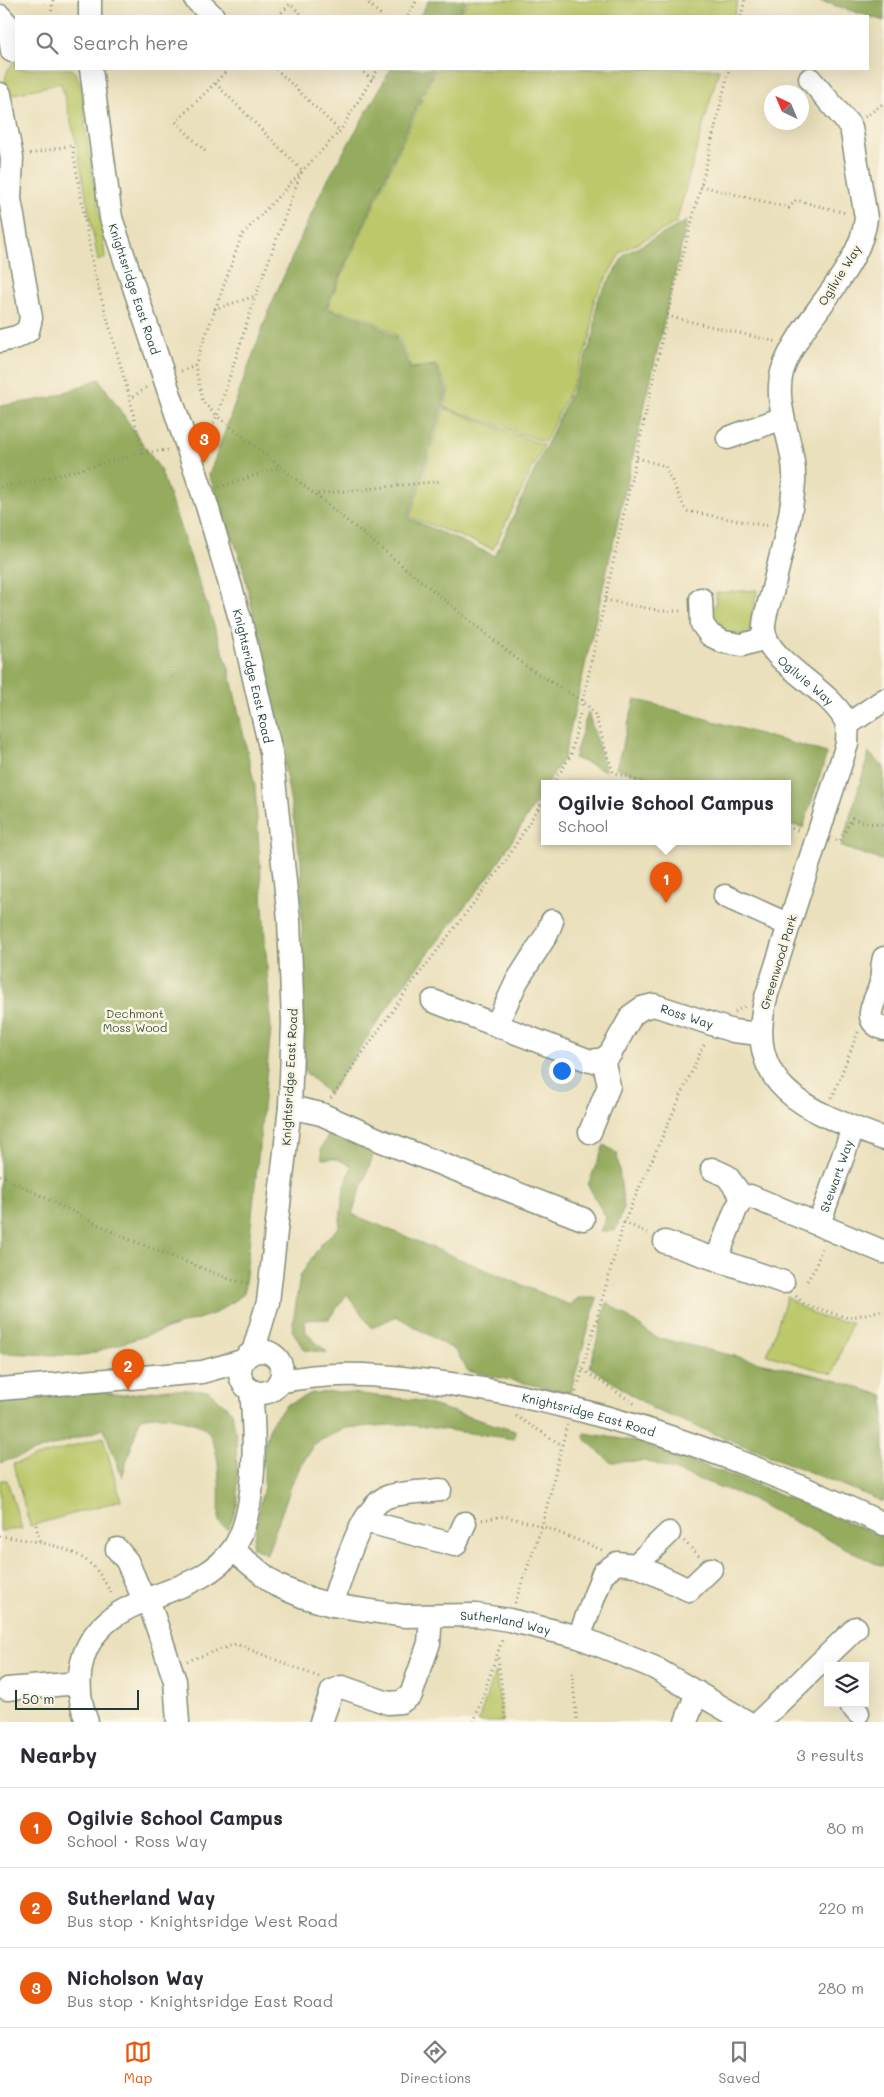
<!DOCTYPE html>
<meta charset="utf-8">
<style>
body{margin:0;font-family:Mali,sans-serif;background:#f7f7f7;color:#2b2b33}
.controls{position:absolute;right:15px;bottom:15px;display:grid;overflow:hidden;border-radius:0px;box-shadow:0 5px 20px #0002}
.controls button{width:45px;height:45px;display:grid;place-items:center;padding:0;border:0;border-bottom:1px solid #e1e1e2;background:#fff;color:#2b2b33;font:25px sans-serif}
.compass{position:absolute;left:764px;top:85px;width:45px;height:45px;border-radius:50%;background:#fff;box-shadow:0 5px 20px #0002;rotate:316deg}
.scale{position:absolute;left:15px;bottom:12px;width:124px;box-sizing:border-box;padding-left:5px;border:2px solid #1f3d34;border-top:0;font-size:14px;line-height:18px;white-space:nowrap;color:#1f3d34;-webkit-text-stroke:4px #fcf5e5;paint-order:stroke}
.you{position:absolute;left:561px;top:1070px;width:18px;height:18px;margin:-12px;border:4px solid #fff;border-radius:50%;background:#1a73e8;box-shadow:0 0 0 8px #1a73e833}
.badge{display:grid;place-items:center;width:32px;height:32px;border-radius:50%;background:#ea580c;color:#fff;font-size:16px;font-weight:700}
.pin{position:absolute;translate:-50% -41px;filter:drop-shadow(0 1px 2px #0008)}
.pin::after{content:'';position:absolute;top:26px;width:18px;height:15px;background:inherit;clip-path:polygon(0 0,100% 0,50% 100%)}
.popup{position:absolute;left:541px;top:780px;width:250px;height:65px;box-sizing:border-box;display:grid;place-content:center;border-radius:0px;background:#fff;filter:drop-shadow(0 1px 4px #0005);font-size:16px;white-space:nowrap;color:#7c7c81}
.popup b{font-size:19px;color:#2b2b33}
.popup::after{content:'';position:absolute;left:50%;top:100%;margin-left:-10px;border:10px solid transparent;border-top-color:#fff}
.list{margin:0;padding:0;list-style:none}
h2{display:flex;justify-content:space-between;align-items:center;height:65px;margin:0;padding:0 20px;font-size:21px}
h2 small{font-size:16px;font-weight:400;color:#7c7c81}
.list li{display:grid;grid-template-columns:32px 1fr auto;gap:15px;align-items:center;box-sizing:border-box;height:80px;padding:0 20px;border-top:1px solid #e1e1e2}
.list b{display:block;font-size:19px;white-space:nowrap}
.list p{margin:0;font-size:16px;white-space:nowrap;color:#7c7c81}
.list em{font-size:16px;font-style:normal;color:#7c7c81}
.icon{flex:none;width:28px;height:28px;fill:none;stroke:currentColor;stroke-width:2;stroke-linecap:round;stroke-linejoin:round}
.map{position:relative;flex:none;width:884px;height:1722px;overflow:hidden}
.search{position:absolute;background:#fff;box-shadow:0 5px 20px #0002;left:15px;right:15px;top:15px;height:55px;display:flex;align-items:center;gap:12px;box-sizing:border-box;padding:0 18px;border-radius:0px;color:#7c7c81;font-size:19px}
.sheet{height:305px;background:#fff}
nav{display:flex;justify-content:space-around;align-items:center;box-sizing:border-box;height:70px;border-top:1px solid #e1e1e2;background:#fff;font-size:14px;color:#7c7c81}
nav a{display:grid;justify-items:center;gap:2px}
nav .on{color:#ea580c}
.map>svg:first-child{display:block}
.green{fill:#bcc86a;stroke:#6e824f}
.forest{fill:#95ac5e;stroke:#5a7449}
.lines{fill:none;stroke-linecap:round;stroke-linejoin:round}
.minor-casing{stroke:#848e78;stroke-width:25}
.path{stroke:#848e78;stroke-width:3;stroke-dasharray:1 4;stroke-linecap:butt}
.minor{stroke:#fff;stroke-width:22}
.labels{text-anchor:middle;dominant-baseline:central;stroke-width:5;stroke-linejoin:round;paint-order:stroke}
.street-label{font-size:12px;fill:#1f3d34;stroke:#fcf5e5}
.park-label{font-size:12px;fill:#3e593f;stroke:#fcf5e5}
</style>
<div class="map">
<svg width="884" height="1722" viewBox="0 0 884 1722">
<rect width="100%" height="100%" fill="#fcf5e5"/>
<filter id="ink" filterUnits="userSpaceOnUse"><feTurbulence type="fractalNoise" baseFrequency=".02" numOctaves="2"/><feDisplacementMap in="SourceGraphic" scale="10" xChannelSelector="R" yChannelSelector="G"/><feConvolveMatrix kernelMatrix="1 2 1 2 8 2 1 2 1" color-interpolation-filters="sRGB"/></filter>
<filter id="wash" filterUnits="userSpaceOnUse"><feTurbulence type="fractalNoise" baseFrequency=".0096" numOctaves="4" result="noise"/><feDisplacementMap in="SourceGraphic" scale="20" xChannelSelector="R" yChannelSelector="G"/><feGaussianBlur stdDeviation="1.12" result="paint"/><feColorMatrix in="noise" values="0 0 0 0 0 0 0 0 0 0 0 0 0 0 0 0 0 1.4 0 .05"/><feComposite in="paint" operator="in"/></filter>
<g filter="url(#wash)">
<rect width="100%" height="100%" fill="#eae0bc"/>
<path class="green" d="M 468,0 L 738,0 L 734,16 L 460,16 Z
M 16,60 L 16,69 L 72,69 C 87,87 83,117 87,140 C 93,179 102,218 105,258 L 98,261 L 76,142 L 61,83 L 6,96 C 4,81 4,71 16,60 Z
M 436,69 L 719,69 L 676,223 L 621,252 L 594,300 L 591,335 L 573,384 L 545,442 L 444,407 L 449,390 L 436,365 L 411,368 L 399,337 L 370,319 L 327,308 Z
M 444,408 L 544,445 L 493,549 L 410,517 Z
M 757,590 L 750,631 L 740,634 L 721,633 L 707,615 L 709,609 L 716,604 L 716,593 Z
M 787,1297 C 812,1315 821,1320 852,1322 L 833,1374 L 767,1355 Z
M 103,1437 L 121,1500 L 30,1526 L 13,1464 Z
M 0,1480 L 7,1480 L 22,1529 L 0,1531 Z
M 495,1672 L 503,1722 L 478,1722 Z"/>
<path class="forest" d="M 429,0 L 466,0 L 458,16 L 420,16 Z
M 817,0 L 884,0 L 884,21 Z
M 391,69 L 434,69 L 325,309 L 370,321 L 397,338 L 410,369 L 435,366 L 447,391 L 408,518 L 495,556 L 575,384 L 594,335 L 597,300 L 625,254 L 687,221 L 564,757 L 547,784 L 545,784 L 545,788 L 493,871 L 401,988 L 329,1094 L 304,1071 L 301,861 L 278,731 L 242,563 L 209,475 L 271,305 L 322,190 Z
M 99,379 L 160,469 L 229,669 L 255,787 L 271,1029 L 244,1294 L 216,1313 L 83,1356 L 0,1353 L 0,406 L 50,398 Z
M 635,699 L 827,753 L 803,828 L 787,823 L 787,784 L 667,784 L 616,768 Z
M 588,712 L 606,771 L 574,758 Z
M 869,753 L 884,767 L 884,861 L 841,847 Z
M 329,1133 L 374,1153 L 352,1214 L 570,1305 L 578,1298 L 597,1298 L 570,1393 L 468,1371 L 456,1351 L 396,1316 L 372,1328 L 347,1294 L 329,1319 L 305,1320 L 306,1333 L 328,1353 L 305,1350 L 292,1330 L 300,1276 L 322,1243 L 339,1227 L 344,1189 L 352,1166 L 337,1159 L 322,1159 L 321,1149 Z
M 604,1145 L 617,1153 L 624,1208 L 615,1231 L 600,1231 L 606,1218 L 588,1185 Z
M 607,1302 L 655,1337 L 835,1380 L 884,1396 L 884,1502 L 653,1409 L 590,1367 Z
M 169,1389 L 209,1391 L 232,1412 L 236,1436 L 238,1503 L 228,1530 L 219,1522 C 219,1499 223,1443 204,1428 C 200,1424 191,1423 186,1421 C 170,1415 156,1415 140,1418 L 122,1477 L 104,1429 L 0,1463 L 0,1400 L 75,1390 L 124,1395 Z
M 342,1392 L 415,1400 L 515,1431 L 514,1439 L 404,1424 L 345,1428 L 314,1444 L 294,1478 L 267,1554 L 252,1547 L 264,1486 L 264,1446 L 271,1423 L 286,1405 L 312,1393 Z
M 585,1433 L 639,1442 L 754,1484 L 884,1537 L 884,1566 L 874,1563 L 747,1497 L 648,1461 L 610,1462 L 584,1438 Z"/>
</g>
<g filter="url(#ink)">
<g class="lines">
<defs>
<g id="minor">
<path d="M 196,0 L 213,16"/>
<path d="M 0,16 L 8,25 L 12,51"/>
<path d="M 90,16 L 90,0"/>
<path id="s1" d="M 91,69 L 111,218 L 207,506 L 241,622 L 271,752 L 289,919 L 293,1022 L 290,1107 L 268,1302 L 253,1352"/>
<path id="s2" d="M 810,79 L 851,127 L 866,218 C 861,269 803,317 784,366 C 770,403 796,443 794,481 C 792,519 780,556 772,593 C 769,604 763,618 764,629 C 765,662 836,691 847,725 C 848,731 847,738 847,744 L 767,994 C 740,1089 811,1112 884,1139"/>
<path d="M 0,94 L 12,158 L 10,199 L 31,318 L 28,331 L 17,337 L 0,341"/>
<path d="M 728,438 L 783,418"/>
<path d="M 701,599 L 702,624 L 710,635 L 724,642 L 742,645 L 766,638"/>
<path d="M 847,725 L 884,700"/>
<path d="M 725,896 L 789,925"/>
<path d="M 884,958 C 881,967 883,977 880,986 C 875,1003 860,1020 884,1029"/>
<path id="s3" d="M 433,1001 L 590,1061 L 603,1059 L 610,1054 L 632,1015 L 642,1008 L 654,1005 L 733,1031 L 760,1034"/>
<path d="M 497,1024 L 517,981 L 547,934 L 552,921"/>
<path d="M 290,1107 L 321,1114 L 382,1141 L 583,1219"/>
<path d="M 590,1132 L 609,1086 L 603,1059"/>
<path d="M 712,1169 L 727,1176 L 743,1198"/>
<path id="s4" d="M 819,1224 L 853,1128"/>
<path d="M 665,1242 L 783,1282"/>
<path d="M 717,1258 L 736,1209 L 743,1198 L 750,1196 L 884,1252"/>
<circle cx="261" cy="1372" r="21"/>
<path id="s5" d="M 279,1382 C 339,1369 391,1376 451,1384 C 603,1406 746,1459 884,1524"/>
<path d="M 0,1389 L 202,1372 L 242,1361"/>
<path d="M 365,1521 L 455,1545 L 465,1523"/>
<path d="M 117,1549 L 127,1561 L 144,1600"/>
<path id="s6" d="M 233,1550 L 276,1585 L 304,1597 L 332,1605 L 404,1616 L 476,1615 L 509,1620 L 579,1637 L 653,1667 L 747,1722"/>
<path d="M 636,1565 L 689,1590 L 711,1569"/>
<path d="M 148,1599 L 175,1681 L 178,1722"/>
<path d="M 332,1605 C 341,1579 360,1507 387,1497 C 400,1492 425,1492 440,1490"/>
<path d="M 579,1637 L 603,1573 L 617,1563 L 636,1565 L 669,1533"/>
<path d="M 7,1689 L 79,1683"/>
<path d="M 849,1703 L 858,1713"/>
<path d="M 87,1722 C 79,1701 77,1677 84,1655 C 108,1588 196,1602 233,1549 C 258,1513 255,1433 251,1390"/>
<path d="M 321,1722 L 332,1691 L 342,1687 L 388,1703 L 401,1702 L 411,1695 L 429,1643 L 431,1616"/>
<path d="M 686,1722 L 697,1692"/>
<path d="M 759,1722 L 856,1628"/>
</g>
</defs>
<use href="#minor" class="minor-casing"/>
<path class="path" d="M 365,0 L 382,16
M 51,16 L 53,0
M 278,16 L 290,4 L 303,16
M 408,16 L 417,0
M 741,16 L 745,0
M 228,69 L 215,83 L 302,170 L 256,295 L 217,416 L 281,467
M 276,69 L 340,131
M 360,69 L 372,80
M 865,117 L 884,103
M 205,151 L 176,122 L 215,83
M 30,154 L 72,145 L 94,272 L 130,399
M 701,186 L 789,208 L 796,200 L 846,213
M 214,309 L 256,296
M 667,316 L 777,342
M 181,371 L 195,365
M 205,441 L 217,416 L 203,402 L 195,365 L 242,235 L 340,131 L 378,69
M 142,453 L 168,450
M 637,458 L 665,466 L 686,511 L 768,526
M 0,487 L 36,481 L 142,453 L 130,399 L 147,387
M 219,487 L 281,467 L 527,667 L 581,700 L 594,712 L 613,772 L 647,784
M 318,494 L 442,481
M 605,600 L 662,611 L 683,611
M 553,784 L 571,755 L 667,316 L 701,186 L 729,69
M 787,827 L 801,831
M 836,840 L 840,841 L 852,818 L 868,823 L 884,825
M 735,1012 L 747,1005
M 331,1098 L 407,990 L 505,862 L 545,797
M 832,1098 L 858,1032
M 0,1175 L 123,1237 L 232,1280 L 251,1284
M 624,1222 L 649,1234
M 807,1281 L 815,1268 L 823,1245
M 796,1296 L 804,1304 L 848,1318 L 884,1310
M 583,1370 L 637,1405
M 576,1392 L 624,1222 L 705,1042
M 516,1416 L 562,1445
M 482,1520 L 504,1516 L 542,1526 L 602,1550
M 36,1525 L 40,1543
M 0,1536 C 32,1541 76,1544 98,1572 C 103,1579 108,1588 113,1595
M 684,1541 L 699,1556
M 515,1603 L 542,1526 L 567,1425
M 498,1658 L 506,1722
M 187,1661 L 236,1644 L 319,1677
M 572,1673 L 577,1722
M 474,1722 L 503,1637"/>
<use href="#minor" class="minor"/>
</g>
</g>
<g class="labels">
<g class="street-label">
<text transform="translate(839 275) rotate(-58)">Ogilvie Way</text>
<text stroke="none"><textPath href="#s1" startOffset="225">Knightsridge East Road</textPath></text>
<text stroke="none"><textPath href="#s1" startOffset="630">Knightsridge East Road</textPath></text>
<text stroke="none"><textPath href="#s2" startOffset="662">Ogilvie Way</textPath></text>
<text transform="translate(778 962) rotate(-73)">Greenwood Park</text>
<text stroke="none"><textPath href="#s3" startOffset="294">Ross Way</textPath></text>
<text transform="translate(289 1077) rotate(-87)">Knightsridge East Road</text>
<text stroke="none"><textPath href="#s4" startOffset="51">Stewart Way</textPath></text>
<text stroke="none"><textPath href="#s5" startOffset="314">Knightsridge East Road</textPath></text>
<text stroke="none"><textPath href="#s6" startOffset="290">Sutherland Way</textPath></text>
</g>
<g class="park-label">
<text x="135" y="1013">Dechmont<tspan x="135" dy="14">Moss Wood</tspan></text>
</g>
</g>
</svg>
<div class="controls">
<button><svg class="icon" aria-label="layers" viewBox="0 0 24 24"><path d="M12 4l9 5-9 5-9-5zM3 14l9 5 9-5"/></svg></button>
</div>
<svg class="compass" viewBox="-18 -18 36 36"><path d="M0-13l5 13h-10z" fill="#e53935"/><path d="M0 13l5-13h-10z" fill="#7c7c81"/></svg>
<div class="scale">50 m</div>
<div class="you"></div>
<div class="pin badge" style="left:666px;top:903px">1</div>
<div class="popup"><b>Ogilvie School Campus</b>School</div>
<div class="pin badge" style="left:128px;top:1390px">2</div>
<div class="pin badge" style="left:204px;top:463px">3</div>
<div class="search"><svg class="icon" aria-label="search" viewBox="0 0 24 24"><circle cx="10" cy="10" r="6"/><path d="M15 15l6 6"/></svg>Search here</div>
</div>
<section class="sheet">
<h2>Nearby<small>3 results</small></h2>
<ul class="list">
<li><span class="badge">1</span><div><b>Ogilvie School Campus</b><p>School · Ross Way</p></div><em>80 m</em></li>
<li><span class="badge">2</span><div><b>Sutherland Way</b><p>Bus stop · Knightsridge West Road</p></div><em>220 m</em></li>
<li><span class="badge">3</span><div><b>Nicholson Way</b><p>Bus stop · Knightsridge East Road</p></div><em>280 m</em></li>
</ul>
</section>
<nav>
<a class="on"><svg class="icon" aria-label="map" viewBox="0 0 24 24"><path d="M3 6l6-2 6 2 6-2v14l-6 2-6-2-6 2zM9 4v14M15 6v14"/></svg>Map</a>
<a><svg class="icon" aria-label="directions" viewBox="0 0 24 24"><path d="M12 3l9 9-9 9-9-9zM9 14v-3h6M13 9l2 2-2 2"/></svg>Directions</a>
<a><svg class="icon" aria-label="saved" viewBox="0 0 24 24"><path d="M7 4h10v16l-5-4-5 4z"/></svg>Saved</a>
</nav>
